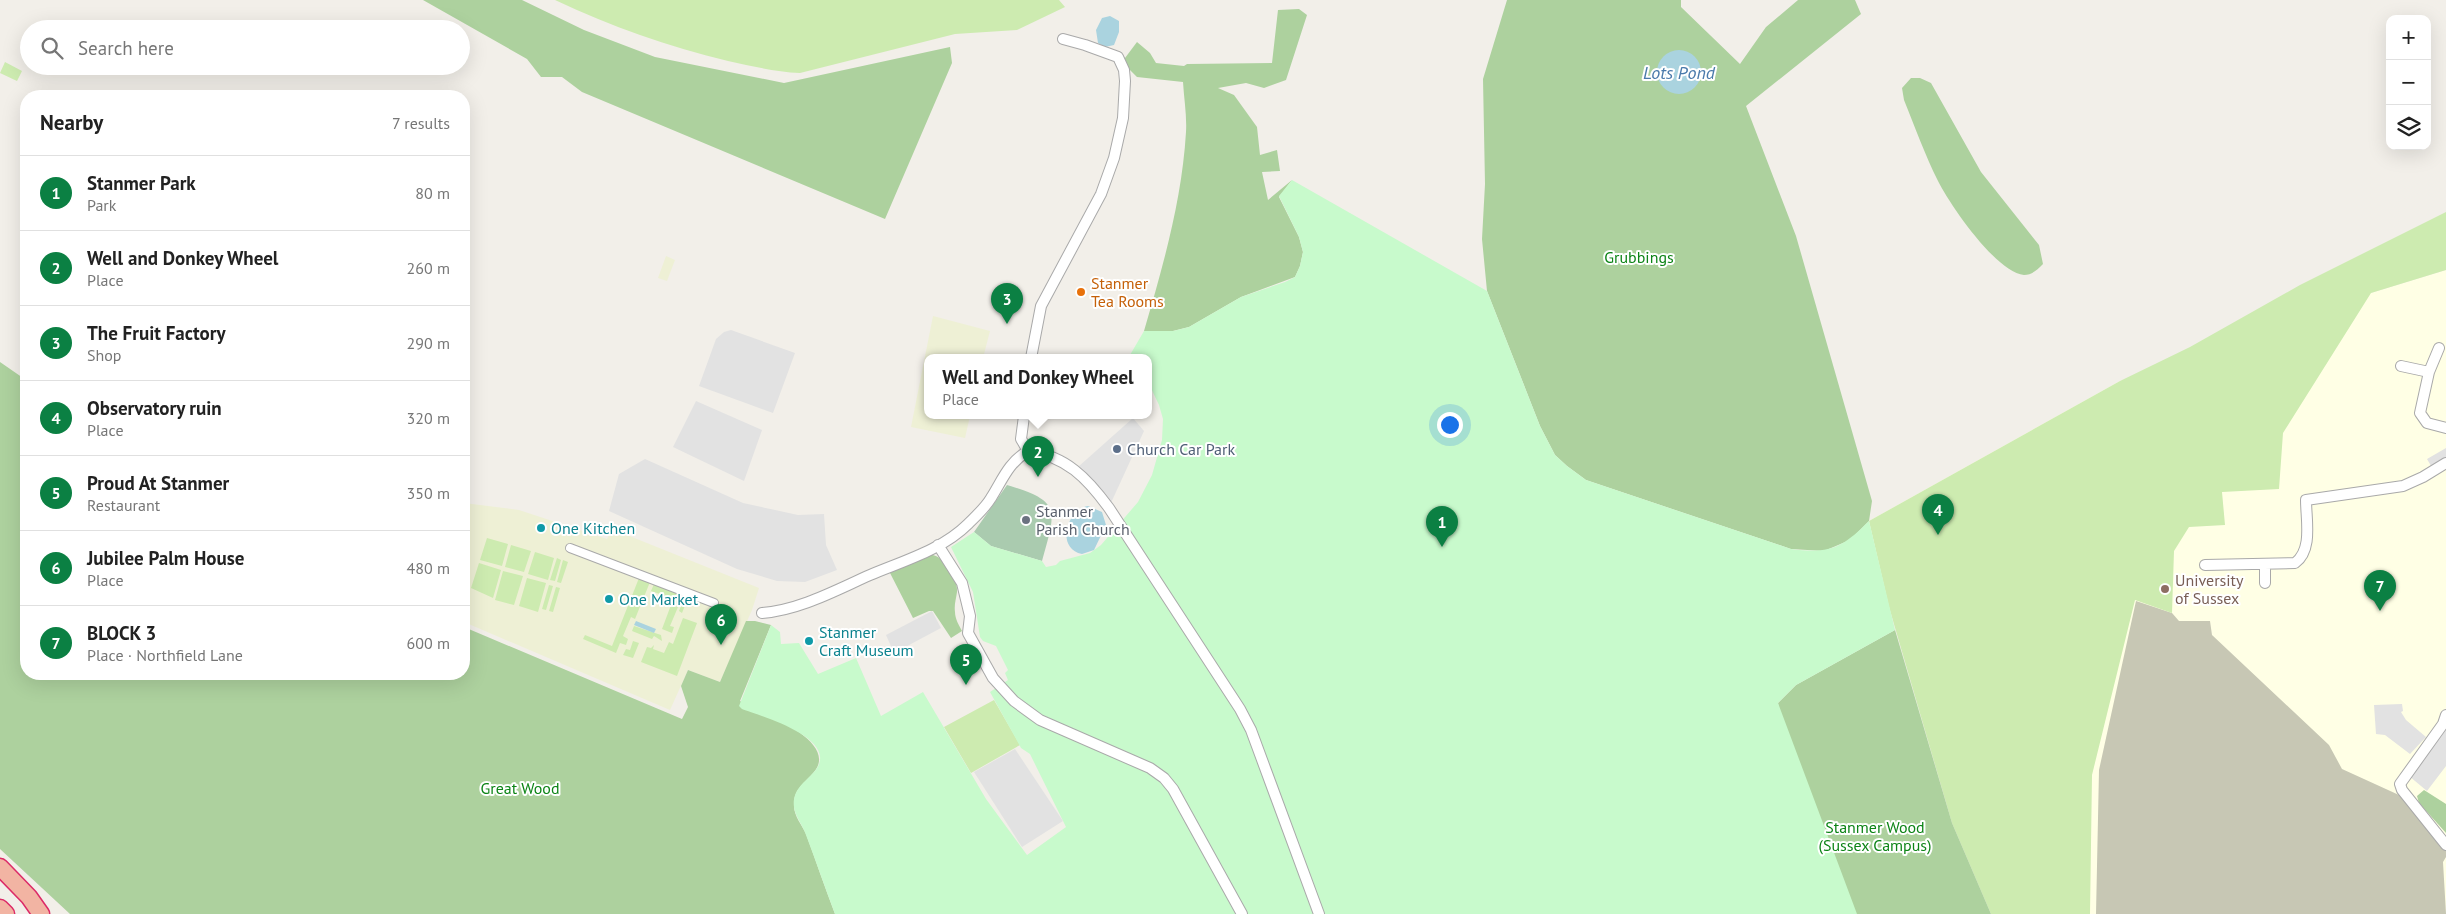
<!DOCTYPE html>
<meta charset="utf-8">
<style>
body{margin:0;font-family:"PT Sans",sans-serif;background:#f2f2f2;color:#222}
.controls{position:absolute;right:15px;top:15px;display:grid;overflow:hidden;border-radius:10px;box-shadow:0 5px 20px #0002}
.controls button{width:45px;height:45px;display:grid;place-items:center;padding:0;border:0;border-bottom:1px solid #e0e0e0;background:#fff;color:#222;font:25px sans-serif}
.you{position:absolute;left:1449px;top:424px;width:18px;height:18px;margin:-12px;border:4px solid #fff;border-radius:50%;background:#1a73e8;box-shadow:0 0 0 8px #1a73e833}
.badge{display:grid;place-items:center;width:32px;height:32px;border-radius:50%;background:#0b8043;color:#fff;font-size:16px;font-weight:700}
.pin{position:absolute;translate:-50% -41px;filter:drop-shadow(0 1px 2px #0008)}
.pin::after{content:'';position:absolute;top:26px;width:18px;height:15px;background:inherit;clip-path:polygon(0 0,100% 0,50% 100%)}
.popup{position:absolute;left:924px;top:354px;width:228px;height:65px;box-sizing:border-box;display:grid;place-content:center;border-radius:10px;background:#fff;filter:drop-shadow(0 1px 4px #0005);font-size:16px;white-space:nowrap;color:#767676}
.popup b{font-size:19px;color:#222}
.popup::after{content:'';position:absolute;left:50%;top:100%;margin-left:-10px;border:10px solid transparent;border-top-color:#fff}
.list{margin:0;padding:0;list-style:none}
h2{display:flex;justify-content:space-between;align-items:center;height:65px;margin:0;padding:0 20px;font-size:21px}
h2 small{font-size:16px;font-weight:400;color:#767676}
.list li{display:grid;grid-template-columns:32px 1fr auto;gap:15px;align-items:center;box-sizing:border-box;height:75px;padding:0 20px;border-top:1px solid #e0e0e0}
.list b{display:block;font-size:19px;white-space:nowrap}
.list p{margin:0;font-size:16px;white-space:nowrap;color:#767676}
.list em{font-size:16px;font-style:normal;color:#767676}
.icon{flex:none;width:28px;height:28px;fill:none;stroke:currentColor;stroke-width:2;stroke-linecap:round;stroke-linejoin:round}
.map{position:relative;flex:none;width:2446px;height:914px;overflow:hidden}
.search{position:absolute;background:#fff;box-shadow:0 5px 20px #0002;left:20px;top:20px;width:450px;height:55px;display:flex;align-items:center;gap:12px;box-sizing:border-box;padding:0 18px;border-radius:28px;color:#767676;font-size:19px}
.panel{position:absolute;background:#fff;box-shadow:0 5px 20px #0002;left:20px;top:90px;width:450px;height:590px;border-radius:20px}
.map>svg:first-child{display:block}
.education{fill:#ffffe5}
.construction{fill:#c7c7b4}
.farmland{fill:#eef0d5}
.grass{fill:#cdebb0}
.forest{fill:#add19e}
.cemetery{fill:#aacbaf}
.park{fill:#c8facc}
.parking{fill:#e2e2e2}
.water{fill:#aad3df}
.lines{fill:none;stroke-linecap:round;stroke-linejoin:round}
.pedestrian-casing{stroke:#a9a9a9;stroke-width:10}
.minor-casing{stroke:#a9a9a9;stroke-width:12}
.trunk-casing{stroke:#dc2a67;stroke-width:19}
.pedestrian{stroke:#fff;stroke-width:8}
.minor{stroke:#fff;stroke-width:10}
.trunk{stroke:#f2b4a3;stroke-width:16}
.food-dot{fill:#e8710a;stroke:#fff;stroke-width:2}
.service-dot{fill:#5c6f8a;stroke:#fff;stroke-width:2}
.worship-dot{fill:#6b7280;stroke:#fff;stroke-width:2}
.culture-dot{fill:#0f9aa8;stroke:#fff;stroke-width:2}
.education-dot{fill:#8d6e63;stroke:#fff;stroke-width:2}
.labels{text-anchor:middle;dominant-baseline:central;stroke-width:4;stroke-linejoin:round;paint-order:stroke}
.park-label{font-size:16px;fill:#0c8416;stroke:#fff}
.food-label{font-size:16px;fill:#c56008;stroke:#fff;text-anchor:start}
.service-label{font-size:16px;fill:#4e5e75;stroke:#fff;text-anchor:start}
.worship-label{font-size:16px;fill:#5b616d;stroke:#fff;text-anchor:start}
.culture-label{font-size:16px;fill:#0d838f;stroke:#fff;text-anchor:start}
.education-label{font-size:16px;fill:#785e54;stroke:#fff;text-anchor:start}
.water-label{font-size:18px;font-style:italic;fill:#4a7aab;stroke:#fff}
</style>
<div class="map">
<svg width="2446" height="914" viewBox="0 0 2446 914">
<rect width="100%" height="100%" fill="#f2efe9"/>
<path class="education" d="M 2446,270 L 2446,914 L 1991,914 L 1889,607 L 1869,521 L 2120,381 L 2371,293 Z"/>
<path class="construction" d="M 2136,601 L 2172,613 L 2179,621 L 2210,621 L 2212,635 L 2329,745 L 2342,769 L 2399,795 L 2446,849 L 2446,857 L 2443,862 L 2446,914 L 2096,914 L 2099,770 Z"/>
<path class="farmland" d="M 666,256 L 675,260 L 667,281 L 658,278 Z
M 933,316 L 990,331 L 983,358 L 928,358 L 928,416 L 970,416 L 965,438 L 911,427 Z
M 464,503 L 519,510 L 607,539 L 612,529 L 759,588 L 752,610 L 720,682 L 688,670 L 670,710 L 464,622 Z"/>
<path class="grass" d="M 555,0 L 1059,0 L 1065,7 L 1017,30 L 955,34 L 800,73 C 775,72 752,66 728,61 C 667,46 612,27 555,0 Z
M 5,62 L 22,71 L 17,81 L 0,73 Z
M 2446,212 L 2446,270 L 2371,293 L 2283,433 L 2279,489 L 2222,492 L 2225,525 L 2189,527 L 2174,551 L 2172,613 L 2135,600 L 2092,775 L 2090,914 L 1991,914 L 1952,823 L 1889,607 L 1869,521 L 2120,381 L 2190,347 L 2300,285 Z
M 487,538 L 508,544 L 502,566 L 480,560 Z
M 511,545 L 531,551 L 524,572 L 505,567 Z
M 535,552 L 554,558 L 548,580 L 528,574 Z
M 557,558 L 561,560 L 555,581 L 550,580 Z
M 563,560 L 568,562 L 561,583 L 557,582 Z
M 479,563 L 501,570 L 493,598 L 471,588 Z
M 503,571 L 523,576 L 514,605 L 495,600 Z
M 527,578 L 546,583 L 538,612 L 519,606 Z
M 639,578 L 650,582 L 635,619 L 631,617 L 623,636 L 628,639 L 626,645 L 620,643 L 616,653 L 583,639 L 585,635 L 612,646 Z
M 654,584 L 700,602 L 693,605 L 686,603 L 682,613 L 679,611 L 681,606 L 673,602 L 673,599 L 671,599 L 667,606 L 670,598 L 661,595 L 657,603 L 660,594 L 651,591 Z
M 549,585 L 553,586 L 546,610 L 542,609 Z
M 556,587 L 560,588 L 553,612 L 549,611 Z
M 671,605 L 678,607 L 670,626 L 674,627 L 672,633 L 662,629 Z
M 683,618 L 697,623 L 677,676 L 641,662 L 647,647 L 651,648 L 654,645 L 653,649 L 664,653 L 669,642 L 673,644 Z
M 634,626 L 661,635 L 662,641 L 654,636 L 652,639 L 632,631 Z
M 633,641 L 639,643 L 633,658 L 623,655 L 626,649 L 630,650 Z
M 994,700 L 1020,745 L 971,773 L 944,727 Z"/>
<path class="forest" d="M 423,0 L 522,0 L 584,30 L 655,57 L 784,83 L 950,47 L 952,63 L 885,219 L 582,92 L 562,77 L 541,77 L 527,59 Z
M 1507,0 L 1681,0 L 1681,7 L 1740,64 L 1766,27 L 1798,0 L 1855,0 L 1861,14 L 1746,106 L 1796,236 L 1872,501 L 1869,521 L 1850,540 L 1824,551 L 1791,549 L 1586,480 L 1567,466 L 1555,455 L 1540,426 L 1487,291 L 1482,239 L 1485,184 L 1483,79 Z
M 1299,9 L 1307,15 L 1286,80 L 1264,88 L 1246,83 L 1218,88 L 1234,95 L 1257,127 L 1260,155 L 1277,150 L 1280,171 L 1262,172 L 1268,200 L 1292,180 L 1279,197 L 1299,237 L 1303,252 L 1300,266 L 1295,277 L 1241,297 L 1189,327 L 1173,331 L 1144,331 C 1163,266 1182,200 1186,132 C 1187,116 1184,99 1183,82 L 1137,77 L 1122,62 L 1137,42 L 1150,53 L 1156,63 L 1184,66 L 1187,64 L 1272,63 L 1278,10 Z
M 1911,78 L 1920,78 L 1931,83 L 1981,172 L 2039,245 L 2043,264 C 2037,270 2032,275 2024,275 C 1996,272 1950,205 1938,181 C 1925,155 1915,127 1904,100 L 1902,88 Z
M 0,362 L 26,380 L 26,674 L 464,674 L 464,627 L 682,719 L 688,707 L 681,686 L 688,670 L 720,682 L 746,621 L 755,621 L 771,625 L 740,701 C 759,711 840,741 814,772 C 805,783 793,789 794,806 C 794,816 802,825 806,834 C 816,861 825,888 835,914 L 70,914 L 0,849 Z
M 928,554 C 944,555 958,576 957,592 C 956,599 954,605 955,612 C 955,619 959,625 962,631 L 951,638 L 933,611 L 929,611 L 913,618 L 889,571 Z
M 1895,630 L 1952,823 L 1991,914 L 1810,914 L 1778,703 L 1796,685 Z
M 2424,790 L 2446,804 L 2446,833 L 2419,803 L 2417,796 Z"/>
<path class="cemetery" d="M 1007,485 C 1062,501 1056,510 1042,561 L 991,546 L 974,532 Z"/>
<path class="park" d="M 1292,180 L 1487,291 L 1540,426 L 1555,455 L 1567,466 L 1586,480 L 1791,549 C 1830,554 1842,548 1869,521 L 1895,630 L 1796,685 L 1778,703 L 1857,914 L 835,914 C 825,888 816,861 806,835 C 803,826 795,816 794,807 C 792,790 804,783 814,772 C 843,739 761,716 742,709 L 739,706 L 771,625 L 780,632 L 781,644 L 799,643 L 818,674 L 856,658 L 881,716 L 923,692 L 986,799 L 1027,855 L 1066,827 L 1030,754 L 1021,748 L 990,692 L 1008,680 L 1005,673 L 1008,670 L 996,646 L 983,641 L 980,637 L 973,592 L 951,547 L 974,532 L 991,546 L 1042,561 L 1046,567 L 1056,565 L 1060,561 L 1090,553 L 1101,545 L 1138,502 L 1152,475 L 1162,440 L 1163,419 L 1159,405 L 1148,382 L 1148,358 L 1132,358 L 1130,355 L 1144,331 L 1173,331 L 1189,327 L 1241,297 L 1285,282 L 1295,277 L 1300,266 L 1303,252 L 1299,237 L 1279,196 Z"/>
<path class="parking" d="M 731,330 L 795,353 L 773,413 L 699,386 L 716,339 L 724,332 Z
M 696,401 L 762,430 L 744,481 L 673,447 Z
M 1133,418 L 1144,431 L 1110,505 L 1078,467 Z
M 2446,448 L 2446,463 L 2434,471 L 2427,459 Z
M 645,459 L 743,503 L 798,515 L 824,514 L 826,545 L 837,570 L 805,582 L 777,581 L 737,569 L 609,511 L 619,474 Z
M 932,611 L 941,628 L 894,653 L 886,635 Z
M 2402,704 L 2403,711 L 2401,712 L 2406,720 L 2426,737 L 2410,754 L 2385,735 L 2376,734 L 2374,705 Z
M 2446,729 L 2446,766 L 2427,791 L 2409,776 Z
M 1015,749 L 1063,821 L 1022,847 L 974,772 Z"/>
<path class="water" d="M 1110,16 L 1119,21 L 1119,32 L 1114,45 L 1105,47 L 1098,43 L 1096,30 L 1102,18 Z
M1657 72a22 22 0 1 1 44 0a22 22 0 1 1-44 0Z
M 1088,506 L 1102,512 L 1106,525 L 1094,550 L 1082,554 C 1055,548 1067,509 1088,506 Z
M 636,621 L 656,629 L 654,633 L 634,625 Z"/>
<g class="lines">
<defs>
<path id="pedestrian" d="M 570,548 L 714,603"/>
<path id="minor" d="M 2439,348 L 2429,372 L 2420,413 L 2427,423 L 2446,428
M 1031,358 L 1041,306 L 1101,194 L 1114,158 L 1123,118 L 1125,81 L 1124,70 L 1118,57 L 1085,45 L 1063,39
M 2401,366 L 2429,372
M 1024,416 L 1021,439 L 1028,451
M 938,545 L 962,583 L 970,616 L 968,633 L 993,678 L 1014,701 L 1040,720 L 1150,768 L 1164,778 L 1173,789 L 1242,914
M 2205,565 L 2295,563 C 2313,550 2306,520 2306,500 L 2403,486 L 2423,477 L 2446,463
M 2265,583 L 2265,565
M 762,613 C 800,610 836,590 870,575 C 903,561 942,550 968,524 C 976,516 985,508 991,498 C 1003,479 1008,463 1028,451 C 1066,456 1087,478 1109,508 L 1240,709 L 1251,730 L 1319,914
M 2446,715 L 2443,724 L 2400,784 L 2402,790 L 2446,845"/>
<path id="trunk" d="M 0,867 L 29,897 L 41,914
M 0,908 L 6,914"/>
</defs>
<use href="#pedestrian" class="pedestrian-casing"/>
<use href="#minor" class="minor-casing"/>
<use href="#trunk" class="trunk-casing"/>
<use href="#pedestrian" class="pedestrian"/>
<use href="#minor" class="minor"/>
<use href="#trunk" class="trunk"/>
</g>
<circle class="food-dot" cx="1081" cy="292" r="5"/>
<circle class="service-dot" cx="1117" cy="449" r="5"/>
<circle class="worship-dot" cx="1026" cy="520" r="5"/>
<g class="culture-dot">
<circle cx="541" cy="528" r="5"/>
<circle cx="609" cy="599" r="5"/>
<circle cx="809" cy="641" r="5"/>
</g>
<circle class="education-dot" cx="2165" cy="589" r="5"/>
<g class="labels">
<g class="park-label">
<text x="1639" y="257">Grubbings</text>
<text x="520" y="788">Great Wood</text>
<text x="1875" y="827">Stanmer Wood<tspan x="1875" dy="18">(Sussex Campus)</tspan></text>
</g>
<g class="food-label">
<text x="1091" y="283">Stanmer<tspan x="1091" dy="18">Tea Rooms</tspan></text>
</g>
<g class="service-label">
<text x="1127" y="449">Church Car Park</text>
</g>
<g class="worship-label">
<text x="1036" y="511">Stanmer<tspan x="1036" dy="18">Parish Church</tspan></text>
</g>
<g class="culture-label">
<text x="551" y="528">One Kitchen</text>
<text x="619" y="599">One Market</text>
<text x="819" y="632">Stanmer<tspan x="819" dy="18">Craft Museum</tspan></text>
</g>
<g class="education-label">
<text x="2175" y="580">University<tspan x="2175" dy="18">of Sussex</tspan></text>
</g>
<g class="water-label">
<text x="1679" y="72">Lots Pond</text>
</g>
</g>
</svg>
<div class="controls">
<button>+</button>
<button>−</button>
<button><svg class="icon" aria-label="layers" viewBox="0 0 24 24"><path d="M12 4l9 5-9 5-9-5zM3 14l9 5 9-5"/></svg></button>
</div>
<div class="you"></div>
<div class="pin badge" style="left:1442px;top:547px">1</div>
<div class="pin badge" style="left:1038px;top:477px">2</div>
<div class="popup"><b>Well and Donkey Wheel</b>Place</div>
<div class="pin badge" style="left:1007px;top:324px">3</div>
<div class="pin badge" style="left:1938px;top:535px">4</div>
<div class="pin badge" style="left:966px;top:685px">5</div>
<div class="pin badge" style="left:721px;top:645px">6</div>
<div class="pin badge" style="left:2380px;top:611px">7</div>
<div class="search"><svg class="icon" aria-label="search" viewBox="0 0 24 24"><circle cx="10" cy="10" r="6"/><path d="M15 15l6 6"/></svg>Search here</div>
<section class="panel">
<h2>Nearby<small>7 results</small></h2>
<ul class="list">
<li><span class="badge">1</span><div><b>Stanmer Park</b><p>Park</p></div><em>80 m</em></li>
<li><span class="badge">2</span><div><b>Well and Donkey Wheel</b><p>Place</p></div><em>260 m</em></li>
<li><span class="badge">3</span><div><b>The Fruit Factory</b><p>Shop</p></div><em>290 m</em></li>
<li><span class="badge">4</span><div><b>Observatory ruin</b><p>Place</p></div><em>320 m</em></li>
<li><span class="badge">5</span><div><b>Proud At Stanmer</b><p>Restaurant</p></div><em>350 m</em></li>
<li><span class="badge">6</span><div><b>Jubilee Palm House</b><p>Place</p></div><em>480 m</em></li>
<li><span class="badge">7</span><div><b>BLOCK 3</b><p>Place · Northfield Lane</p></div><em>600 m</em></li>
</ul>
</section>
</div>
